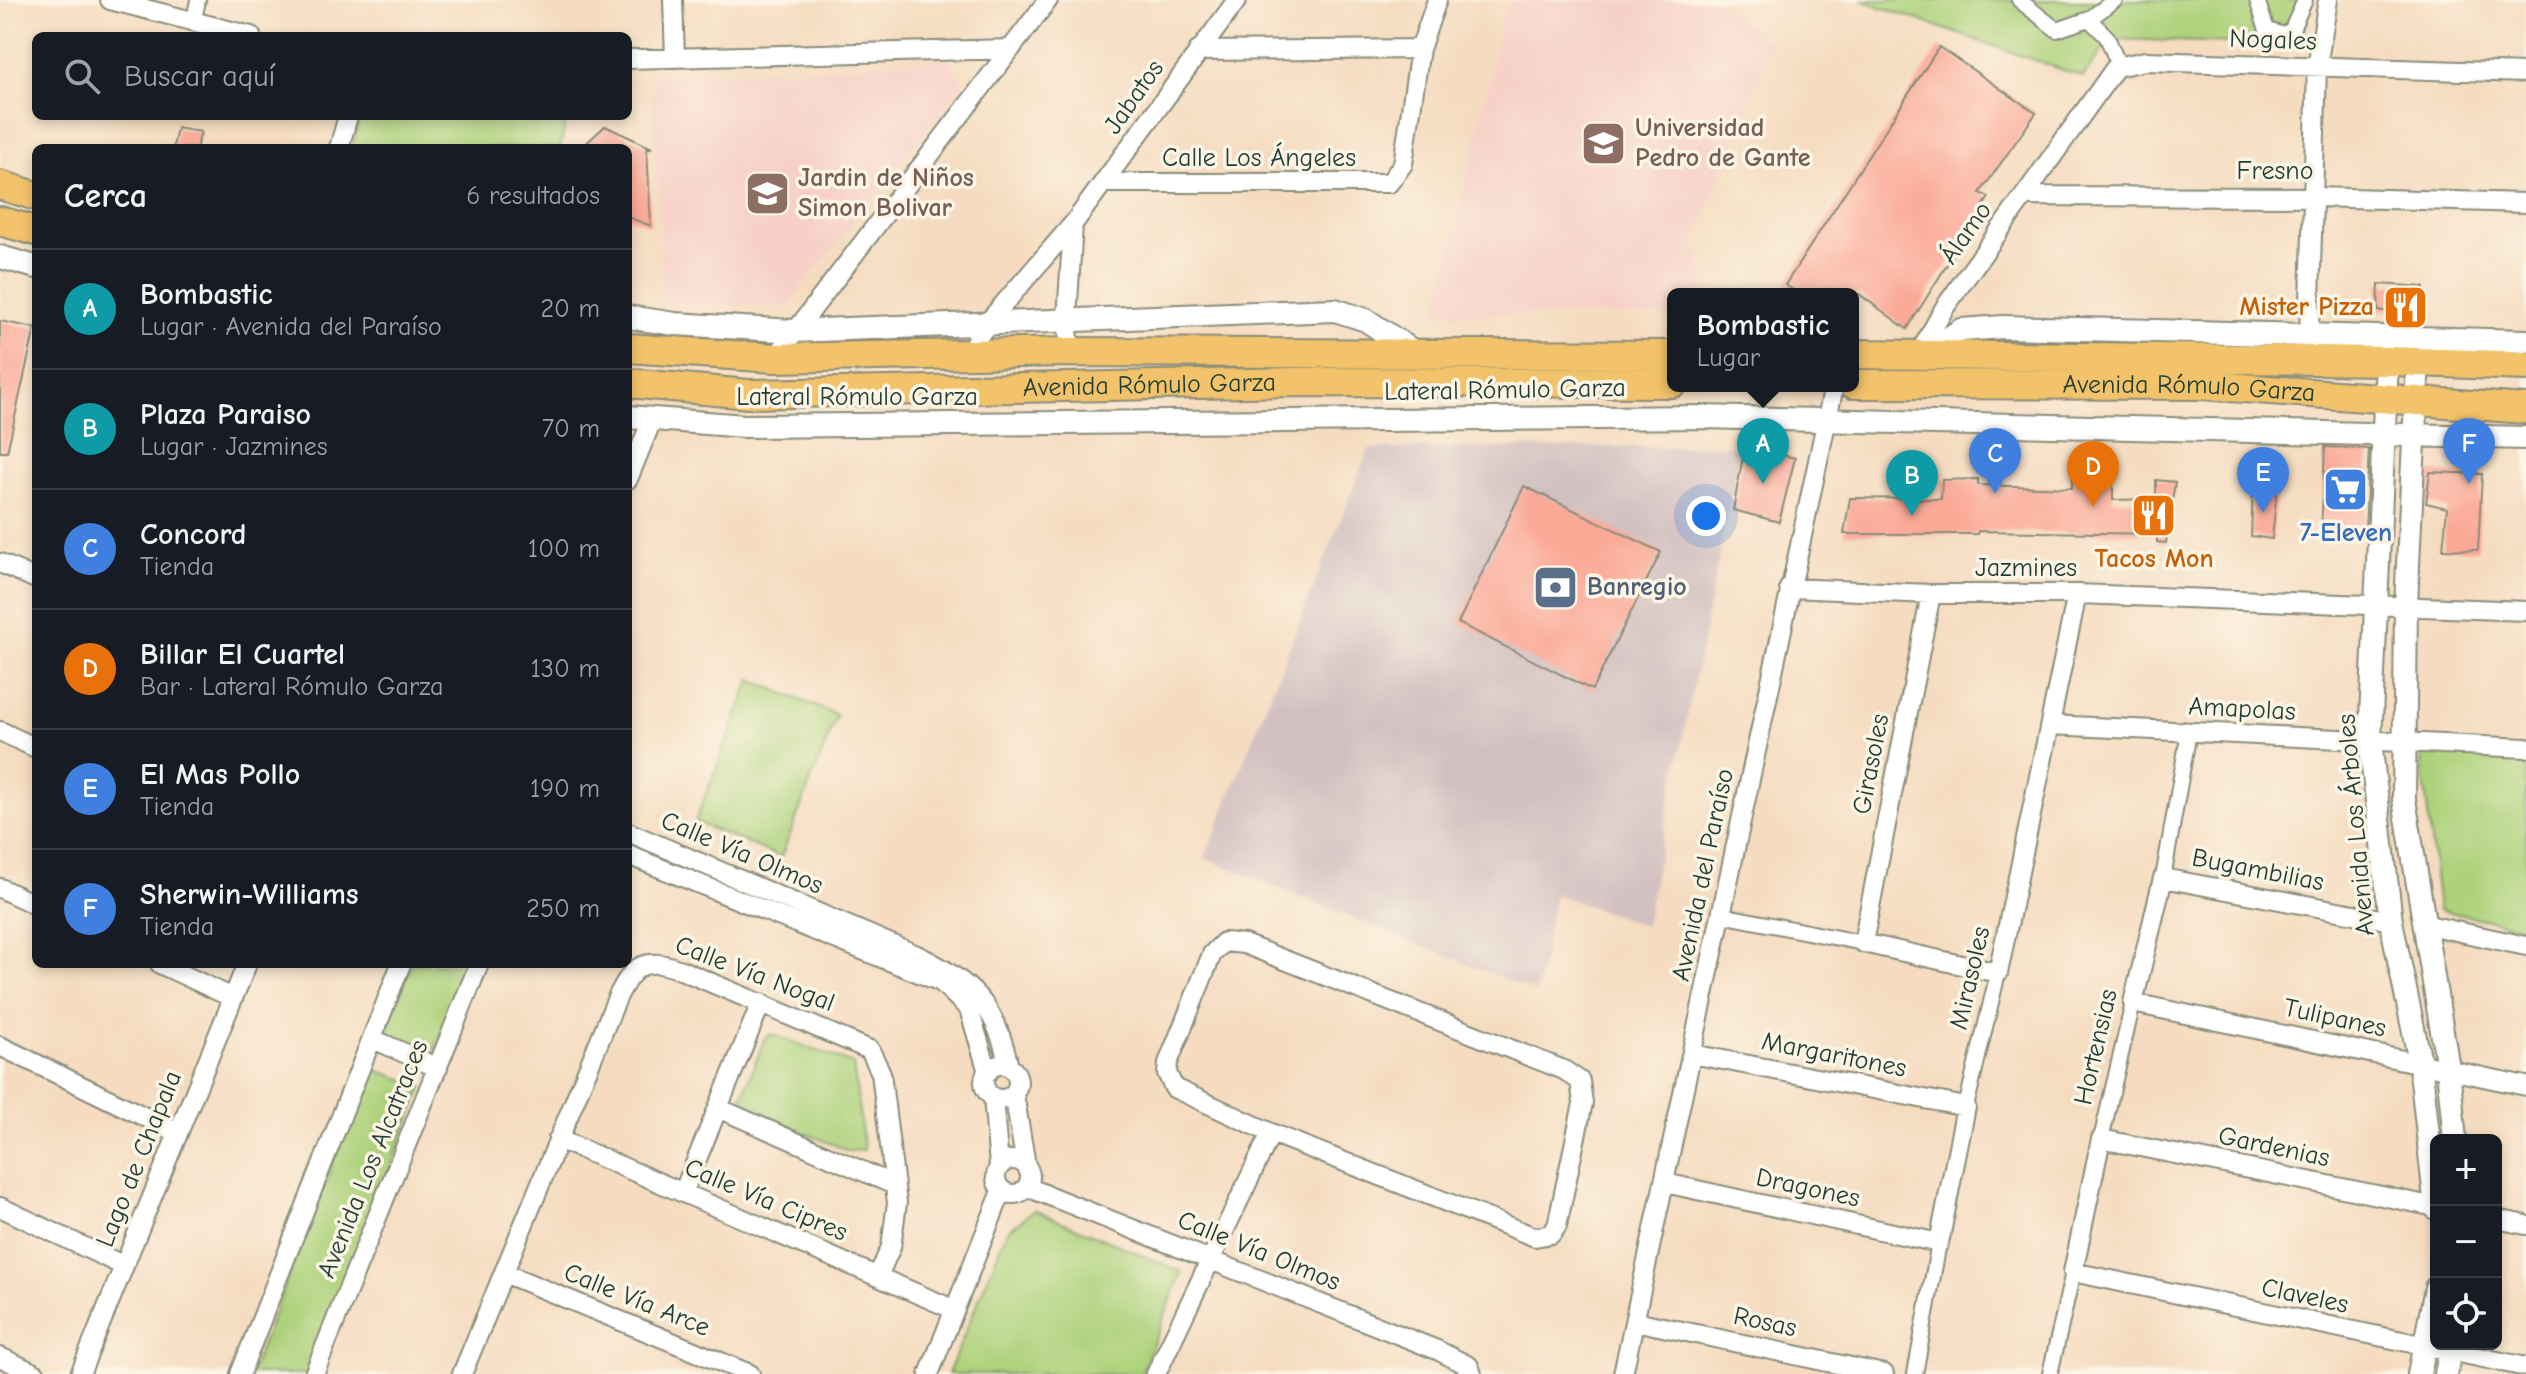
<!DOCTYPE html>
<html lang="es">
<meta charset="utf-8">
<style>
body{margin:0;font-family:"Comic Neue",sans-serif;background:#20242c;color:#f1f3f6}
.controls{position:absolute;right:24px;bottom:24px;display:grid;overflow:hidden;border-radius:12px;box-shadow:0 4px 12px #0003}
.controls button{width:72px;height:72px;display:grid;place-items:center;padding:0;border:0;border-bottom:2px solid #363941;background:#171b24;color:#f1f3f6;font:40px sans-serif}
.you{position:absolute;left:1706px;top:516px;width:28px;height:28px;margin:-20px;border:6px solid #fff;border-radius:50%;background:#1a73e8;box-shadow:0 0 0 12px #1a73e833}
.badge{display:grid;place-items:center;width:52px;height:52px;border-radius:50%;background:#d690ce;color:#fff;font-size:26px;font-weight:700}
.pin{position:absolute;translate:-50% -66px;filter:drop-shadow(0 2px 4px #0008)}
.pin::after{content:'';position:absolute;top:42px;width:28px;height:24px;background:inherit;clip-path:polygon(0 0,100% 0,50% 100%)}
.popup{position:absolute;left:1667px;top:288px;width:192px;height:104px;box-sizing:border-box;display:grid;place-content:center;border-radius:12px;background:#171b24;filter:drop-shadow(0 2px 6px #0005);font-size:26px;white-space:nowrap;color:#9ea1a6}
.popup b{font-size:30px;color:#f1f3f6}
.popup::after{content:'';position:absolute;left:50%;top:100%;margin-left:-16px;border:16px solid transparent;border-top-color:#171b24}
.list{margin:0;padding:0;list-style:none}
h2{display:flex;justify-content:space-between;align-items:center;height:104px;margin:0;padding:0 32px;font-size:34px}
h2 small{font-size:26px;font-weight:400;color:#9ea1a6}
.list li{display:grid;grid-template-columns:52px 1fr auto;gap:24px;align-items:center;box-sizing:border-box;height:120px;padding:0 32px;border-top:2px solid #363941}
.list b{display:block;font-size:30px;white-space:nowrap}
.list p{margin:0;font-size:26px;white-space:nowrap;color:#9ea1a6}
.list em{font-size:26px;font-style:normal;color:#9ea1a6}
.icon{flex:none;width:44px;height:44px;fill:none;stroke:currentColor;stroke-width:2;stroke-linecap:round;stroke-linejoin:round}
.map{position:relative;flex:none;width:2526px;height:1374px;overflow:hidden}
.search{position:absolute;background:#171b24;box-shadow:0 4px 12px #0003;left:32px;top:32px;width:600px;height:88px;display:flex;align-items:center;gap:20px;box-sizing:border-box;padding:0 28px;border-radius:12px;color:#9ea1a6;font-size:30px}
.panel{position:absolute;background:#171b24;box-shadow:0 4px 12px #0003;left:32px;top:144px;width:600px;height:824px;border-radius:12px}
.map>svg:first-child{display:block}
.built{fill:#f7d1c7}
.industrial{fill:#d2bfc0}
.green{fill:#aed27b;stroke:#668858;stroke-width:2}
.building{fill:#fba997}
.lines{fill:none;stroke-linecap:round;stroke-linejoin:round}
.pedestrian-casing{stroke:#8a8c7a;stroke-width:18}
.minor-casing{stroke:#8a8c7a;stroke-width:22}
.tertiary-casing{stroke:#8a8c7a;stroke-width:26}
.primary-casing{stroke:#8a8c7a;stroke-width:32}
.pedestrian{stroke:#fff;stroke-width:14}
.minor{stroke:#fff;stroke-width:18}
.tertiary{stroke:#fff;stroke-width:22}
.primary{stroke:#f2c36a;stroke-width:28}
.labels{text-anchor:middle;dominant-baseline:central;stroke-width:7;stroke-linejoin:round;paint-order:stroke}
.street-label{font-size:26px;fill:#1f3d34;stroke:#fcf5e5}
.education-label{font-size:26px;font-weight:bold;fill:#785e54;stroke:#fcf5e5;text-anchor:start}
.food-label{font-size:26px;font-weight:bold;fill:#c56008;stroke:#fcf5e5;text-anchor:end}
.shop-label{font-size:26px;font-weight:bold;fill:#366cbe;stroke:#fcf5e5}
.service-label{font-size:26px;font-weight:bold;fill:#4e5e75;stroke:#fcf5e5;text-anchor:start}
</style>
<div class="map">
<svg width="2526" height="1374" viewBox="0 0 2526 1374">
<rect width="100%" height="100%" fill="#fcf5e5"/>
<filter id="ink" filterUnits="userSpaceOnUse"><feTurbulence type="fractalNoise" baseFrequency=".0125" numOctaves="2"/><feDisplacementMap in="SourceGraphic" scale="16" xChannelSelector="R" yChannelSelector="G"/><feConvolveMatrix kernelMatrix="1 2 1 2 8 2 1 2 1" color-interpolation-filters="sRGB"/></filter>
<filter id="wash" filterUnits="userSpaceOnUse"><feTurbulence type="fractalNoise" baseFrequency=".006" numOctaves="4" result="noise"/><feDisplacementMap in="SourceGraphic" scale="32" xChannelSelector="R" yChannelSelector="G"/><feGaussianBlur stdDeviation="1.8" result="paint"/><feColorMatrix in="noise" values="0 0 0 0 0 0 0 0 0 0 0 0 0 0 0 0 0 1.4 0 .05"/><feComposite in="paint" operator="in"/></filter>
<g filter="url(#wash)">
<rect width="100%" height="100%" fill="#f5dcc0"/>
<path class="built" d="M 1514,0 L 1717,0 L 1772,45 L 1695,241 L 1710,294 L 1673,294 L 1673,315 L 1436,314 L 1503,15 Z
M 949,60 L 963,83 L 786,307 L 665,303 L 651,77 Z"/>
<path class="industrial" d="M 1741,446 L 1645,926 L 1555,894 L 1536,992 L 1205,858 L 1369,449 Z"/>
<path class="green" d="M 1861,0 L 2306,0 L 2297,45 L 2110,39 L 2083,77 Z
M 359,116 L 567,116 L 560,148 L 352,148 Z
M 751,680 L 837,715 L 781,857 L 695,822 Z
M 2421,752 L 2526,758 L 2526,928 L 2439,910 Z
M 412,964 L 470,964 L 430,1061 L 382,1042 Z
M 771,1034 L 853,1064 L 864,1150 L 849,1151 L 744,1108 L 741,1100 L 765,1038 Z
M 370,1068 L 423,1086 L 307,1374 L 250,1374 Z
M 1034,1210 L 1182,1272 L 1141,1374 L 948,1374 L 1007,1231 Z"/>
<g id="blocks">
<path class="building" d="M 1939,47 L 2036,113 L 1980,193 L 1989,197 L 1907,329 L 1859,294 L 1800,294 L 1785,285 Z
M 605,126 L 652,148 L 647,148 L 651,226 L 628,217 L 628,148 L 581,148 Z
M 177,128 L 201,132 L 196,148 L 173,148 Z
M 2379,284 L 2424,287 L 2423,310 L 2378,311 Z
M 0,321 L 35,328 L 7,452 L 0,452 Z
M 1745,446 L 1795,458 L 1779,522 L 1733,510 Z
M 2325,447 L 2369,449 L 2365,531 L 2321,533 Z
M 2430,472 L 2482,474 L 2478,550 L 2443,549 L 2447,508 L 2426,503 Z
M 1978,479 L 1978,485 L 2072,488 L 2072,479 L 2113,480 L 2113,500 L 2156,499 L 2156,480 L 2175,482 L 2166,543 L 2157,542 L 2157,534 L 1978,531 L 1978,534 L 1844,534 L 1850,498 L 1941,499 L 1942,480 Z
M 1524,486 L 1661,552 L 1592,690 L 1458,623 Z
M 2253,486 L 2277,489 L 2272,539 L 2251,536 Z"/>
</g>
</g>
<g filter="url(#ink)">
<use href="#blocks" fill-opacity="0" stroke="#8a8c7a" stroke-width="2"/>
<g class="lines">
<defs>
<path id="pedestrian" d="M 2019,0 L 2057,30 L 2089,19 L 2115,0
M 2257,0 L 2267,30 L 2284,35 L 2292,29 L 2305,0
M 2089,19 L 2107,37 L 2119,66
M 194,20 L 198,0
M 2163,878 L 2189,732
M 1722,915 L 1863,943
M 1966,1107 L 1998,973
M 2101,1139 L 2133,1003
M 1915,1374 L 1939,1243
M 2050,1374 L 2073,1272"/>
<path id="minor" d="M 110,0 L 251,36
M 673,0 L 675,58
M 1198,51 L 1420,49
M 628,59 L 1011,49
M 339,148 L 348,116
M 1104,183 L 1389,183 L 1403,164 L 1420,49 L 1437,0
M 2024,196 L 2314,197 L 2526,203
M 2309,334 L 2317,67 L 2328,0
M 1070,352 L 1067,318 L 1073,224
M 967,354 L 989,321 L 1073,224 L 1237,0
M 1919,354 L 1945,307 L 2116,67 L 2145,61 L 2526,73
M 775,358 L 1048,0
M 628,479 L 652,420
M 0,563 L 36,579
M 1789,588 L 1931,594 L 2077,594 L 2526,611
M 1931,594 L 1863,943 L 1998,973 L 2077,594
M 2051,725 L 2526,748
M 0,731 L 36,748
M 628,832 L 917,955 C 971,981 997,1006 1009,1067
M 628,855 L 941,982 L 969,1009 L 988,1072
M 0,888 L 36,905
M 2391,921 L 2163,878 L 2133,1003 L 2526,1086
M 2423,924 L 2526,946
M 1224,942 L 1244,944 L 1564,1070 L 1580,1081 L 1583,1103 L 1557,1226 L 1551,1234 L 1535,1237 L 1271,1133 L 1174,1088 L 1167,1073 L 1168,1063 L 1212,954 Z
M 160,964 L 233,998
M 373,1039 L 438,1068
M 0,1046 L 178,1133
M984 1082a17 17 0 1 1 34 0a17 17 0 1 1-34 0Z
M 1014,1094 L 1026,1165
M 993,1097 L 999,1166
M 718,1108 L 892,1184
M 558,1139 L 955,1310
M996 1177a17 17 0 1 1 34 0a17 17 0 1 1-34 0Z
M 1665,1183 L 1939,1243 L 1966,1107 L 1692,1054
M 1027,1187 L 1437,1350 L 1469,1366 L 1472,1374
M 683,1193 L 761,1003
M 0,1207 L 124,1266
M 2436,1207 L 2101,1139 L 2073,1272 L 2526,1367
M 2496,1219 L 2526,1225
M 504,1273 L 750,1374
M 1635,1321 L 1884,1374
M 0,1357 L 36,1374
M 80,1374 L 247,964
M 240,1374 L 401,964
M 314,1374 L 479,964
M 462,1374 L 617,998 C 633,965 644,956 681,970 L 870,1050 L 881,1073 L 897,1203 L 891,1247 L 878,1276
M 929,1374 L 1002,1191
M 1156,1374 L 1271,1133
M 1623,1374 L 1834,386"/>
<path id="tertiary" d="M 0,257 L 36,267
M 628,317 L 675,324 L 794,331 L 1335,310 L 1366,320 L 1419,355
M 2388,338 L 2370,741 L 2391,921 L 2420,1062 L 2436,1208
M 2419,339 L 2406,605 L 2404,799 L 2448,1068 L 2455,1140
M 1925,354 L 1961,330 L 2003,327 L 2526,341
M 628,417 L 745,426 L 1704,417 L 2526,438
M 2419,1374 L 2436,1288
M 2446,1374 L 2452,1344"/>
<g id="primary">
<path d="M 0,185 L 36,196"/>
<path d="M 0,221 L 36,231"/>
<path d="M 628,348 L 775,358 L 1070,352 L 1673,355"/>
<path d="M 1853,354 L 2388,361 L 2526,366"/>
<path id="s1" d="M 628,383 L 748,394 L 1294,382 L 1673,383"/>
<path id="s2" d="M 1853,384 L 2202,385 L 2526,409"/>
</g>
</defs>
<use href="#pedestrian" class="pedestrian-casing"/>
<use href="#minor" class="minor-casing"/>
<use href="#tertiary" class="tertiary-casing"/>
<use href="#primary" class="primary-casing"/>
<use href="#pedestrian" class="pedestrian"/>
<use href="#minor" class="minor"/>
<use href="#tertiary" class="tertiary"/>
<use href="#primary" class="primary"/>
</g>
</g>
<defs>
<symbol id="school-square" viewBox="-11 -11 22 22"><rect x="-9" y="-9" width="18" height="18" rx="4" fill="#8d6e63" stroke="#fcf5e5"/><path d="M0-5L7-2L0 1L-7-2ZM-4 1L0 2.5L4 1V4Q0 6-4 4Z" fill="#fff"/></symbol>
<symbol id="restaurant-square" viewBox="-11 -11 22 22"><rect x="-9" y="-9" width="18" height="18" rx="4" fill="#e8710a" stroke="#fcf5e5"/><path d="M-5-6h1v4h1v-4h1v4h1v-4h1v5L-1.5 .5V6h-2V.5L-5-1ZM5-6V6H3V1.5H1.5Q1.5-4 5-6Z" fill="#fff"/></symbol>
<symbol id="supermarket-square" viewBox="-11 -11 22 22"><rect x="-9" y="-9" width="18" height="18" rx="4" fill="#3f7fe0" stroke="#fcf5e5"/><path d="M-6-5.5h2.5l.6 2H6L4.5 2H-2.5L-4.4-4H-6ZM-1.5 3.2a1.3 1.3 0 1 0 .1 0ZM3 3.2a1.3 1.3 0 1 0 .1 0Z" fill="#fff"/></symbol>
<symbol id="bank-square" viewBox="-11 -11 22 22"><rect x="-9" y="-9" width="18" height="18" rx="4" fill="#5c6f8a" stroke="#fcf5e5"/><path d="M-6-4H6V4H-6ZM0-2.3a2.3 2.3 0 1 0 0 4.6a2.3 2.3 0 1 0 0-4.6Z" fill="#fff"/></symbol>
</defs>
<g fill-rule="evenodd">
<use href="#school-square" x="1578" y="118" width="51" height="51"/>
<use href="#school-square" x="742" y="168" width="51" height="51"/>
<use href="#restaurant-square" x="2380" y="282" width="51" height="51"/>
<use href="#supermarket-square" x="2320" y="464" width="51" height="51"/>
<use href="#restaurant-square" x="2128" y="490" width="51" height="51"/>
<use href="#bank-square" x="1530" y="562" width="51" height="51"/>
</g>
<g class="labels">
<g class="street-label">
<text transform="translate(2273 40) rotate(2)">Nogales</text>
<text transform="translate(1134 97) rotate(-55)">Jabatos</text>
<text x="1259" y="158">Calle Los Ángeles</text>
<text x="2275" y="171">Fresno</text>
<text transform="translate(1966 233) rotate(-55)">Álamo</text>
<text stroke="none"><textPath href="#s1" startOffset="522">Avenida Rómulo Garza</textPath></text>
<text stroke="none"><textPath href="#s2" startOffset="336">Avenida Rómulo Garza</textPath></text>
<text transform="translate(1505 390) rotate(-1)">Lateral Rómulo Garza</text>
<text x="857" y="397">Lateral Rómulo Garza</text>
<text x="2026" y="568">Jazmines</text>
<text transform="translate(2242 709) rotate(3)">Amapolas</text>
<text transform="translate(1871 764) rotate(-79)">Girasoles</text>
<text transform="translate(2356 825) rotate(-95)">Avenida Los Árboles</text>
<text transform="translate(742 853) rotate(23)">Calle Vía Olmos</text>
<text transform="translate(2258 870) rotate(11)">Bugambilias</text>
<text transform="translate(1703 875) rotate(-78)">Avenida del Paraíso</text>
<text transform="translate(755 974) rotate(21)">Calle Vía Nogal</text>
<text transform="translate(1970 978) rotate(-77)">Mirasoles</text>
<text transform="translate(2335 1018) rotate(12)">Tulipanes</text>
<text transform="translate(2096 1047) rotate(-77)">Hortensias</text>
<text transform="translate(1834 1055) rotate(11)">Margaritones</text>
<text transform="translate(2274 1147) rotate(12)">Gardenias</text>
<text transform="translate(139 1159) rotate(-68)">Lago de Chapala</text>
<text transform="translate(373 1159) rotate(-68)">Avenida Los Alcatraces</text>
<text transform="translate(1808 1188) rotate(12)">Dragones</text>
<text transform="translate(766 1200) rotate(23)">Calle Vía Cipres</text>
<text transform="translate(1259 1251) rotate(22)">Calle Vía Olmos</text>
<text transform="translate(2305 1296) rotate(12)">Claveles</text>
<text transform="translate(637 1300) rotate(22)">Calle Vía Arce</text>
<text transform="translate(1765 1322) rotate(12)">Rosas</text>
</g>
<g class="education-label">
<text x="1635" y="128">Universidad<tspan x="1635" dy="30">Pedro de Gante</tspan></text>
<text x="798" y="178">Jardin de Niños<tspan x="798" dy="30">Simon Bolivar</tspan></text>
</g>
<g class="food-label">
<text x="2374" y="307">Mister Pizza</text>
<text x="2154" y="559" text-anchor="middle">Tacos Mon</text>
</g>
<g class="shop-label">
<text x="2346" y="533">7-Eleven</text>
</g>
<g class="service-label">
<text x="1587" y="587">Banregio</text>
</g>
</g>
</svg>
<div class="controls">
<button>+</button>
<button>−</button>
<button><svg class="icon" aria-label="locate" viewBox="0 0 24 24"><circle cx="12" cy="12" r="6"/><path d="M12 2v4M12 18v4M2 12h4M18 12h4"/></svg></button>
</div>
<div class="you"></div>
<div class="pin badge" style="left:1763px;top:484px;background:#0f9aa8">A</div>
<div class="popup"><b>Bombastic</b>Lugar</div>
<div class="pin badge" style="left:1912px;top:516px;background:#0f9aa8">B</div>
<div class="pin badge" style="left:1995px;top:494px;background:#3f7fe0">C</div>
<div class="pin badge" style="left:2093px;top:507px;background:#e8710a">D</div>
<div class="pin badge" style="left:2263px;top:513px;background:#3f7fe0">E</div>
<div class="pin badge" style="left:2469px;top:484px;background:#3f7fe0">F</div>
<div class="search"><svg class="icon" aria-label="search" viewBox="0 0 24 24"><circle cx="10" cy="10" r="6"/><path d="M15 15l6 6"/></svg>Buscar aquí</div>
<section class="panel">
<h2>Cerca<small>6 resultados</small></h2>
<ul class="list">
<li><span class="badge" style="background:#0f9aa8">A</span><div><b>Bombastic</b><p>Lugar · Avenida del Paraíso</p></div><em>20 m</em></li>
<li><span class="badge" style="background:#0f9aa8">B</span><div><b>Plaza Paraiso</b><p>Lugar · Jazmines</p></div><em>70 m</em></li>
<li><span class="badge" style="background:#3f7fe0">C</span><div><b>Concord</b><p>Tienda</p></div><em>100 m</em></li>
<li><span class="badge" style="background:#e8710a">D</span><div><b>Billar El Cuartel</b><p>Bar · Lateral Rómulo Garza</p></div><em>130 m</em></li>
<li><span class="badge" style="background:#3f7fe0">E</span><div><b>El Mas Pollo</b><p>Tienda</p></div><em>190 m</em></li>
<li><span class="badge" style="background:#3f7fe0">F</span><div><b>Sherwin-Williams</b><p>Tienda</p></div><em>250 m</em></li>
</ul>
</section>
</div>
